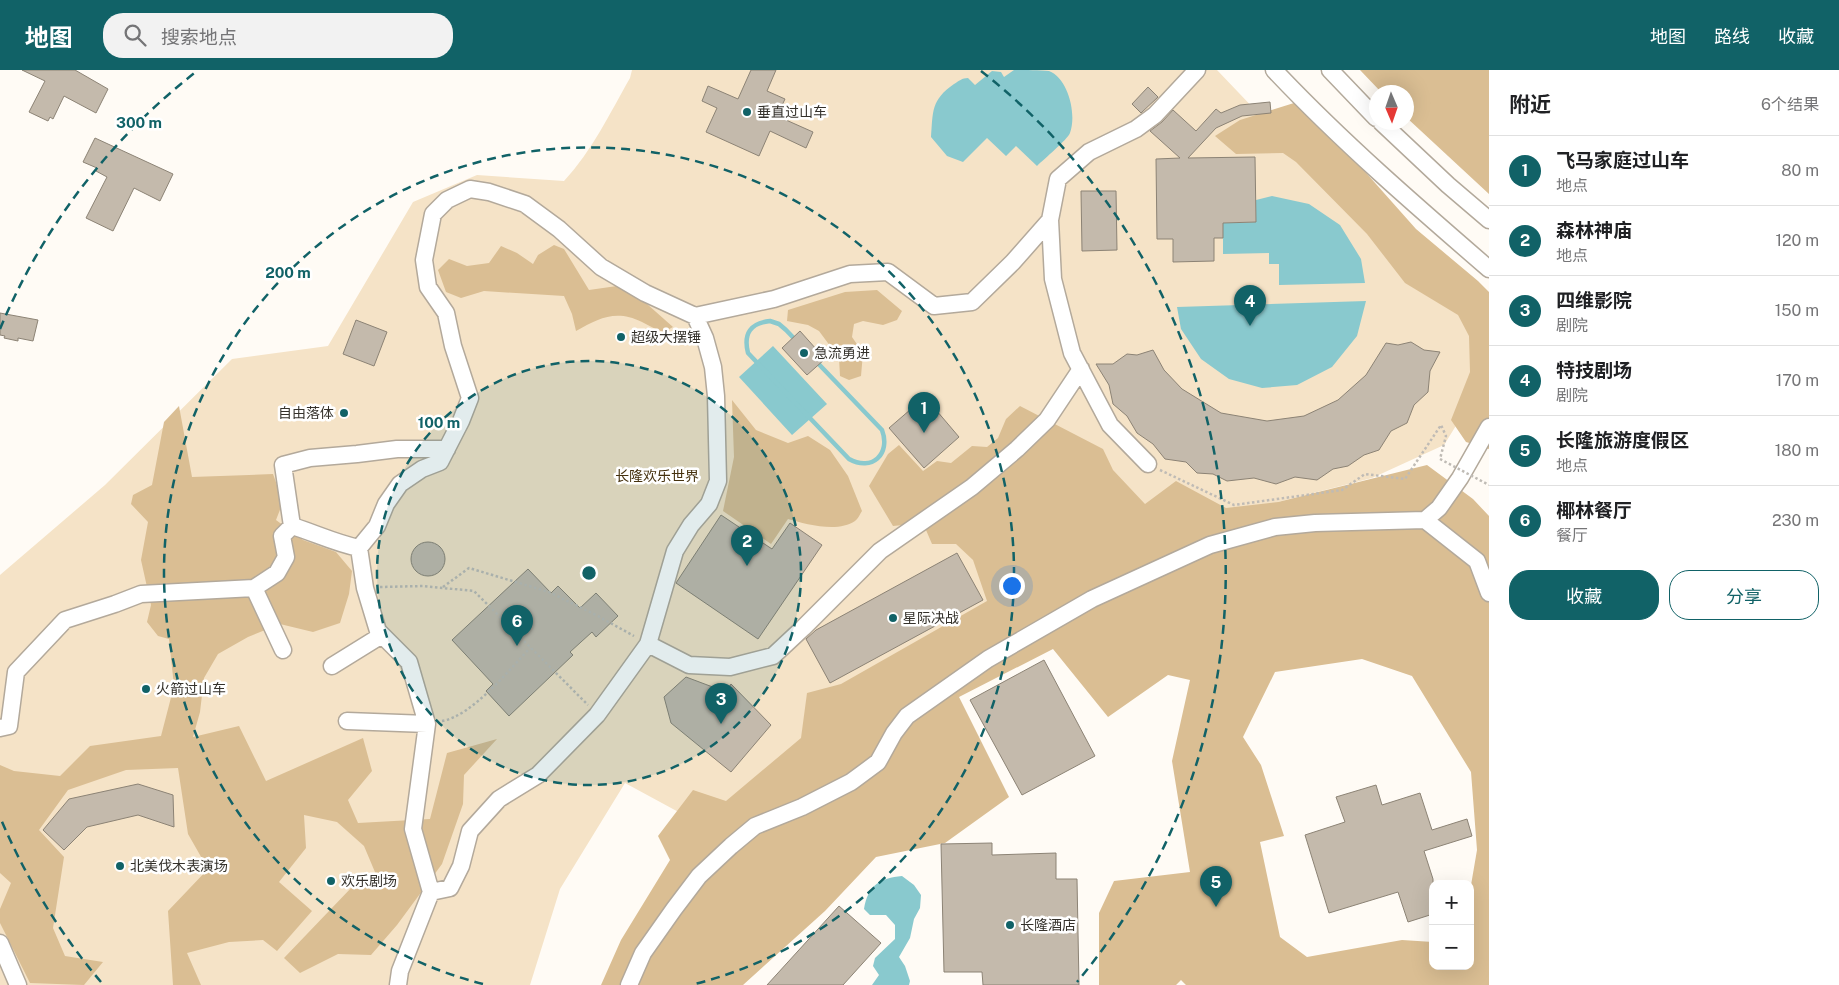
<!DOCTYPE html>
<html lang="zh">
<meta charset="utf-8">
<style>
body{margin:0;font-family:"Public Sans","Noto Sans SC",sans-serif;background:#f2f2f2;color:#202124}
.controls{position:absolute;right:15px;bottom:15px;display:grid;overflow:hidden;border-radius:10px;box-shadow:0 5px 20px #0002}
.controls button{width:45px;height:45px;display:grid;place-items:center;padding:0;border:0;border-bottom:1px solid #e0e0e0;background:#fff;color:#202124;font:25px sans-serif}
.compass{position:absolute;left:1369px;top:15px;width:45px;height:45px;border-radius:50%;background:#fff;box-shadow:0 5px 20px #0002;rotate:178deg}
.you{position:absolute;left:1011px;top:515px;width:18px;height:18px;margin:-12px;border:4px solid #fff;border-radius:50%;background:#1a73e8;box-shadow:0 0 0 8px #1a73e833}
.badge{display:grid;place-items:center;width:32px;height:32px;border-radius:50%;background:#116267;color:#fff;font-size:16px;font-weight:700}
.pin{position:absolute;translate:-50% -41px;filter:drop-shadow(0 1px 2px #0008)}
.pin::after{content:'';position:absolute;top:26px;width:18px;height:15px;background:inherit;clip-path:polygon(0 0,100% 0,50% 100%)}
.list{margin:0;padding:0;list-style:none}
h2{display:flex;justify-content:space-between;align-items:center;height:65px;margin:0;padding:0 20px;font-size:21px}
h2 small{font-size:16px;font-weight:400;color:#757577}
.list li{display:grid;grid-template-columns:32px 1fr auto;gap:15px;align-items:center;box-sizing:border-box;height:70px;padding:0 20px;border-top:1px solid #e0e0e0}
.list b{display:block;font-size:19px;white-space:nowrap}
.list p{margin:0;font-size:16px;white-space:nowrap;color:#757577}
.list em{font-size:16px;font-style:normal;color:#757577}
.actions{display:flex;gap:10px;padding:15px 20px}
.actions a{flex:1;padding:11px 0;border:1px solid #116267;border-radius:20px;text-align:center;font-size:18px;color:#116267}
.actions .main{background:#116267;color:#fff}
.icon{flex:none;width:28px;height:28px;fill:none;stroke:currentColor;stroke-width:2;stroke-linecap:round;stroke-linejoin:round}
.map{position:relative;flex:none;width:1489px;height:915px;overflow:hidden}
header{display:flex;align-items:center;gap:30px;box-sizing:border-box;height:70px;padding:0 25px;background:#116267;color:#fff}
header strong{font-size:24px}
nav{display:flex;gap:28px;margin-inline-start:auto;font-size:18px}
.search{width:350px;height:45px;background:#f2f2f2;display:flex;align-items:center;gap:12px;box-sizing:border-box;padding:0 18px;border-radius:20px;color:#757577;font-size:19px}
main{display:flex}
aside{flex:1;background:#fff}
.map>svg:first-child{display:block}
.green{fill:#f5e3c7}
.forest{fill:#dabe93;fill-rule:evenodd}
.water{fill:#89c9ce}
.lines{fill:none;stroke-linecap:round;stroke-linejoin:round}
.stream{stroke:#89c9ce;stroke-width:4.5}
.building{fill:#c4baac;stroke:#8c8375}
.street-casing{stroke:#b3a99b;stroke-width:19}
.path{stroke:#bfbbb5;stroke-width:2.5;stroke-dasharray:2.5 2.5;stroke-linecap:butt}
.street{stroke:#fff;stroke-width:16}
.path-bridge{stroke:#bfbbb5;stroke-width:2.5;stroke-dasharray:2.5 2.5;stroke-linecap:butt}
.ring{fill:none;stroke:#116267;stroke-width:2.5;stroke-dasharray:9 6}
.poi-dot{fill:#116267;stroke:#fff;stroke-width:2}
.labels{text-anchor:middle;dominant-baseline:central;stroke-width:5;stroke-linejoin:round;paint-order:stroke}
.poi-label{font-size:14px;fill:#34312b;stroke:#fff;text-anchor:start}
.park-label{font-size:14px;fill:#45310e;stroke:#fff}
.centre{fill:#116267;stroke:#fff;stroke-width:2.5}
.ring-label{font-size:15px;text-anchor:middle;font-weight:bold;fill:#116267;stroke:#fff;stroke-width:5;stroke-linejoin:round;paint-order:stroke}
</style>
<header>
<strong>地图</strong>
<div class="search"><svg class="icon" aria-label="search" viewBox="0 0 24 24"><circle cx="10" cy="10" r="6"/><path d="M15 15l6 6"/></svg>搜索地点</div>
<nav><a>地图</a><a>路线</a><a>收藏</a></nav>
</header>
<main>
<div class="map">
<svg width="1489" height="915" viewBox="0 0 1489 915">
<rect width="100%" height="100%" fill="#fffbf5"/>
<path class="green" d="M 632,0 L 1217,0 L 1259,44 L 1468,240 L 1480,317 L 1444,375 L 1372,408 L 1278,432 L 708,758 L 625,713 L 560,819 L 530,915 L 0,915 L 0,505 L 105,415 L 232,289 L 328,276 L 413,132 L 477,105 L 564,111 C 592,81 610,43 630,8 Z"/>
<path class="forest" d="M 1360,0 L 1489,0 L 1489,124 L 1407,48 L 1406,22 L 1381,22 Z
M 1294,33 L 1360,96 L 1416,159 L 1478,211 L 1489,222 L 1489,379 L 1466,372 L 1451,350 L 1470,302 L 1469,266 L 1458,245 L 1405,213 L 1367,164 L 1296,92 L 1283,83 L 1236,84 L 1215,66 L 1240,50 Z
M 554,175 L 564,179 L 589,220 L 617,216 L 647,234 L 673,257 L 664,262 C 656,260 650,256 642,252 C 616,239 599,248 576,261 L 572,244 L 564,226 L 484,221 L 461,228 L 446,222 L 438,200 L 449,189 L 467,196 L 489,193 L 501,176 L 517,183 L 533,194 L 538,185 Z
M 877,220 L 902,241 L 897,250 L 883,255 L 863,251 L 854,254 L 852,267 L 863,283 L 861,306 L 849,310 L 840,306 L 839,288 L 819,261 L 808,255 L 787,251 L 788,240 L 845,222 Z
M 732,330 L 756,360 L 788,373 L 808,366 L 830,380 L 848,406 L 862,441 C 860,444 858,449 855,451 C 838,463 805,454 788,449 L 771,474 L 723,441 L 734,387 Z
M 179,336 L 192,407 L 273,404 L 283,432 L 276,450 L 303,470 L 336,482 L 352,501 L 349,524 L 340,553 L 313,562 L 280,554 L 248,567 L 218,584 L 204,608 L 200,642 L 193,667 L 239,656 L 266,711 L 363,668 L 372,701 L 348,730 L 358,753 L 430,749 L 447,683 L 497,669 L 464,705 L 463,734 L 442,794 L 397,855 L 371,885 L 338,884 L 300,903 L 284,888 L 352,817 L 380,814 L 364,776 L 337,752 L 304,745 L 306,778 L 279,812 L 312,841 L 277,881 L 263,870 L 229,872 L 187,883 L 201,915 L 173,915 L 168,841 L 208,799 L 188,764 L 178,698 L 126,700 L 68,720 L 39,760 L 64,787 L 53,858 L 65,886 L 103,892 L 84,915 L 30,913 L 0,853 L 0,839 L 11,813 L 0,803 L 0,695 L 14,701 L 60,706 L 90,676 L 161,666 L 174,616 L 169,569 L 158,566 L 147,552 L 151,535 L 141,490 L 148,452 L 131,434 L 133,425 L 152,415 L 164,352 Z
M 1020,336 L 1103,379 L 1113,400 L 1145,434 L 1176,411 L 1226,438 L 1278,432 L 1427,395 L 1473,429 L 1489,446 L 1489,915 L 1186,915 L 1181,910 L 1176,915 L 1099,915 L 1099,843 L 1114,811 L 1190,802 L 1172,691 L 1190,610 L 1168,605 L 1108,647 L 1053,579 L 959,627 L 1009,727 L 945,773 L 876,787 L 825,841 L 743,915 L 601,915 L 621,870 L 670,790 L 658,766 L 693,720 L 726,731 L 801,668 L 807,623 L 841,614 L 987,531 L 973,490 L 956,474 L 932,474 L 923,453 L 893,456 L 869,416 L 888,384 L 899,375 L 923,401 L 937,391 L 951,393 L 972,376 L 987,377 L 998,368 L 1006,349 ZM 1362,589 L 1412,606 L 1471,702 L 1477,780 L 1470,821 L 1470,896 L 1433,896 L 1433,872 L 1402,870 L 1307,887 L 1280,867 L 1260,772 L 1284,766 L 1261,695 L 1243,667 L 1275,602 Z"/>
<path class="water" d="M 1014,0 C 1024,0 1039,0 1049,1 C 1068,8 1077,44 1070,63 C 1067,70 1044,89 1037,96 L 1016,76 L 1006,86 L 987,68 L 963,92 L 947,86 L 931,67 C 933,41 931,30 954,14 C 959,11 962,8 968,8 L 975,15 L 992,1 L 1001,2 L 1004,7 Z
M 1272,126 L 1309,134 L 1340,155 L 1361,189 L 1365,213 L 1279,215 L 1279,194 L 1269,194 L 1269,183 L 1223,184 L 1223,153 L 1256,152 L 1256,130 Z
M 1366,231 L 1357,266 L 1332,297 L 1297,315 L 1262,318 L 1229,309 L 1201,289 L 1181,259 L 1177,237 Z
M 773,276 L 827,334 L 792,365 L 739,307 Z
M 902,806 L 914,815 L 921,825 L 920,838 L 914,849 L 910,868 L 899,887 L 905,896 L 910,911 L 909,915 L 872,915 L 879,905 L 873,896 L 875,888 L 895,869 L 895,855 L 886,845 L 870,845 L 864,839 C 868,815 880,808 902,806 Z"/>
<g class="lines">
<path class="stream" d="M 770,251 L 779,254 L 786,260 L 882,360 C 891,384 872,402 849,389 L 748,283 C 743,263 751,253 770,251 Z"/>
</g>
<path class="building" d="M 22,0 L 75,0 L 108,19 L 96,43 L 64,26 L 53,49 L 50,47 L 48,51 L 29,42 L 45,11 Z
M 751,0 L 776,0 L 767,21 L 785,29 L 777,46 L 813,62 L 806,78 L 770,61 L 759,86 L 706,62 L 717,38 L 702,31 L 708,16 L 738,29 Z
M 1148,17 L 1158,27 L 1141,43 L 1132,34 Z
M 1270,32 L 1271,43 L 1242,46 L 1216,58 L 1188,88 L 1255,87 L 1256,152 L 1223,153 L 1223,168 L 1214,168 L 1214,191 L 1173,192 L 1173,169 L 1157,169 L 1156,89 L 1180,88 L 1150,61 L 1162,52 L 1173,40 L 1196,61 L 1216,39 L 1221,43 L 1240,35 Z
M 95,68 L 173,104 L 160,131 L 134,118 L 113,161 L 86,148 L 107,107 L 96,101 L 97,98 L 83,92 Z
M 1081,121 L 1116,121 L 1117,180 L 1082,181 Z
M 0,243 L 38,250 L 33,271 L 18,268 L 18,271 L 4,268 L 5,266 L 0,265 Z
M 356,250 L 387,262 L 374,296 L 343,284 Z
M 800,261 L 825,289 L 807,305 L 782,278 Z
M 1411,272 L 1424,280 L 1440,282 L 1430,301 L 1428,322 L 1414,335 L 1407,353 L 1391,361 L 1379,380 L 1364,385 L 1348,396 L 1333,399 L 1317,410 L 1295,407 L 1276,414 L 1254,408 L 1227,411 L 1213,404 L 1197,403 L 1186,392 L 1165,389 L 1153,374 L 1137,363 L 1127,346 L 1113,334 L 1109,315 L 1096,294 L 1113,294 L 1127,284 L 1137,285 L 1153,280 L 1164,300 L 1182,319 L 1221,343 L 1267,351 L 1304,346 L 1338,330 L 1366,305 L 1386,273 L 1398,275 Z
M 925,327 L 959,367 L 924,398 L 889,358 Z
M 721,445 L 772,479 L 790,453 L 822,475 L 758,569 L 676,513 Z
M411 489a17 17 0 1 1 34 0a17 17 0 1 1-34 0Z
M 957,483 L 983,530 L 830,613 L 806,569 L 816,560 Z
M 528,499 L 551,523 L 558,516 L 580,538 L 596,523 L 618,546 L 596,567 L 592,562 L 570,582 L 573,585 L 509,646 L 486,621 L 493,614 L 452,570 Z
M 1044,590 L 1095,686 L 1022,725 L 970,630 Z
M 686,607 L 726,622 L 731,614 L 771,655 L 731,702 L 671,653 L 664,627 Z
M 138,714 L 173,725 L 174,757 L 138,745 L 87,757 L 64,780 L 43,760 L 69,729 Z
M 1376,715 L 1382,735 L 1420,723 L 1432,760 L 1467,749 L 1472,766 L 1424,781 L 1433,809 L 1433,844 L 1408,852 L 1398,822 L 1329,843 L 1305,765 L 1345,752 L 1336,727 Z
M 992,773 L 992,785 L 1056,783 L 1056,809 L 1077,809 L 1079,915 L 983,915 L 982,902 L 944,902 L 941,774 Z
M 839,836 L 881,873 L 843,915 L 767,915 Z"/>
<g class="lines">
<defs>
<path id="street" d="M 1274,0 C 1341,71 1415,135 1489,199
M 1330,0 L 1376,48
M 1381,52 L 1448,115 L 1489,150
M 1148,394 L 1110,355 L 1072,283 L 1053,209 L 1050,150 L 1058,109 L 1089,82 L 1136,59 L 1155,45 L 1197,0
M 1425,450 L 1477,491 L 1489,523
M 292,456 L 283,395 L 310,388 L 357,384 L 397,379 L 447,379
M 254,518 L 283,580
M 648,574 L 689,595 L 730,597 L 773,586 L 803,558 L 880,481 L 972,417 L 1017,379 L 1047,350 L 1081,299
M 332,596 L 382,565
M 347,651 L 427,654
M 0,658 L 9,656 L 16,602 L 65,550 L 115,534 L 141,524 L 254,518 L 277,503 L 286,487 L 282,466 L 292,456 C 315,463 335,473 359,478
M 431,822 L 450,818 L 461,796 L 470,761 L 499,729 L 538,705 L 597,645 L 648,574 L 675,481 L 691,455 L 709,434 L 718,411 L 716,326 L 713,297 L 705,268 L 695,246
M 0,873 L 18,915
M 398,915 L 400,901 L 431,822 L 413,759 L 427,654 L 409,592 L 378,561 L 365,518 L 359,478 L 377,456 L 386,434 L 400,414 L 422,399 L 440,392 L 461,351 L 470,328 L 453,276 L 446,243 L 428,217 L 424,190 L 433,144 L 447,130 L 470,119 L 489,122 L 525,134 L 559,159 L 601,197 L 645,223 L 695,246 L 774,229 L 850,204 L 888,202 L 934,236 L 972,232 L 1013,192 L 1050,150
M 629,915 L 643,883 L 674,839 L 699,806 L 731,776 L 755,756 L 802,737 L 851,712 L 878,692 L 894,663 L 907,646 L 988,589 L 1092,529 L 1210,475 L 1275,457 L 1315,453 L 1425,450 L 1439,438 L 1460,408 L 1489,357"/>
</defs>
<use href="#street" class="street-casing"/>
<path class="path" d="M 1160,400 L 1234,435 L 1342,420 L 1365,404 L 1405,409 L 1441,355 L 1446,366 L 1440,389
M 380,517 L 423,516 L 474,521 L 588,635
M 443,517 L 469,498 L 549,522 L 596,545 L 634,566
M 442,651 C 472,646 509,600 530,578"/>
<use href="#street" class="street"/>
<path class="path-bridge" d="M 1440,389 L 1489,415"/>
</g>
<circle cx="589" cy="503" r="212" fill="#116267" fill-opacity=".12"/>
<g class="ring">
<circle cx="589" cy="503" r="212"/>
<path d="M483 914A425 425 0 1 1 695 914"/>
<path d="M101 912A637 637 0 0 1 0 747M0 259A637 637 0 0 1 197 1M981 1A637 637 0 0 1 1077 912"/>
</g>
<g class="poi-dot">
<circle cx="747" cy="42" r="5"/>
<circle cx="621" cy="267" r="5"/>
<circle cx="804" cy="283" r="5"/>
<circle cx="344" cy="343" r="5"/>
<circle cx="893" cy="548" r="5"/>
<circle cx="146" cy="619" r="5"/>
<circle cx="120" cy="796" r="5"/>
<circle cx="331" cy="811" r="5"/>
<circle cx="1010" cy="855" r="5"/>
</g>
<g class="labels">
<g class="poi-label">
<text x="757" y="42">垂直过山车</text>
<text x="631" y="267">超级大摆锤</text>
<text x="814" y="283">急流勇进</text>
<text x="334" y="343" text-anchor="end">自由落体</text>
<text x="903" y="548">星际决战</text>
<text x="156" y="619">火箭过山车</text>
<text x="130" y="796">北美伐木表演场</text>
<text x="341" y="811">欢乐剧场</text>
<text x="1020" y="855">长隆酒店</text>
</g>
<g class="park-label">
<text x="657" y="406">长隆欢乐世界</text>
</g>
</g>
<circle cx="589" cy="503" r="8" class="centre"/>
<g class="ring-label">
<text x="139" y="58">300 m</text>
<text x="288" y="208">200 m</text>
<text x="439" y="358">100 m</text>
</g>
</svg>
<div class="controls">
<button>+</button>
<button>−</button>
</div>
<svg class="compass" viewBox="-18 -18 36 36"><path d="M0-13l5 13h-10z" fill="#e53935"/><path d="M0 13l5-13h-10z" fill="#757577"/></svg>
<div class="you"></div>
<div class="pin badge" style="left:924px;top:363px">1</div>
<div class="pin badge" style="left:747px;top:496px">2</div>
<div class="pin badge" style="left:721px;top:654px">3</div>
<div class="pin badge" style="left:1250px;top:256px">4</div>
<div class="pin badge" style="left:1216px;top:837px">5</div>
<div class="pin badge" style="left:517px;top:576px">6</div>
</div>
<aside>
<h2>附近<small>6个结果</small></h2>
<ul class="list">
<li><span class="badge">1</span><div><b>飞马家庭过山车</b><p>地点</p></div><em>80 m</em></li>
<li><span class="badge">2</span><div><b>森林神庙</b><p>地点</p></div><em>120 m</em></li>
<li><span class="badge">3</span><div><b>四维影院</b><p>剧院</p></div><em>150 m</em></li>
<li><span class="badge">4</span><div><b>特技剧场</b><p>剧院</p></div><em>170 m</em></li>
<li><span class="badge">5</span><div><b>长隆旅游度假区</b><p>地点</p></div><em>180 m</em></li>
<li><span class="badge">6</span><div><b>椰林餐厅</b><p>餐厅</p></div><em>230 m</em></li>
</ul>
<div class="actions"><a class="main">收藏</a><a>分享</a></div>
</aside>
</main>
